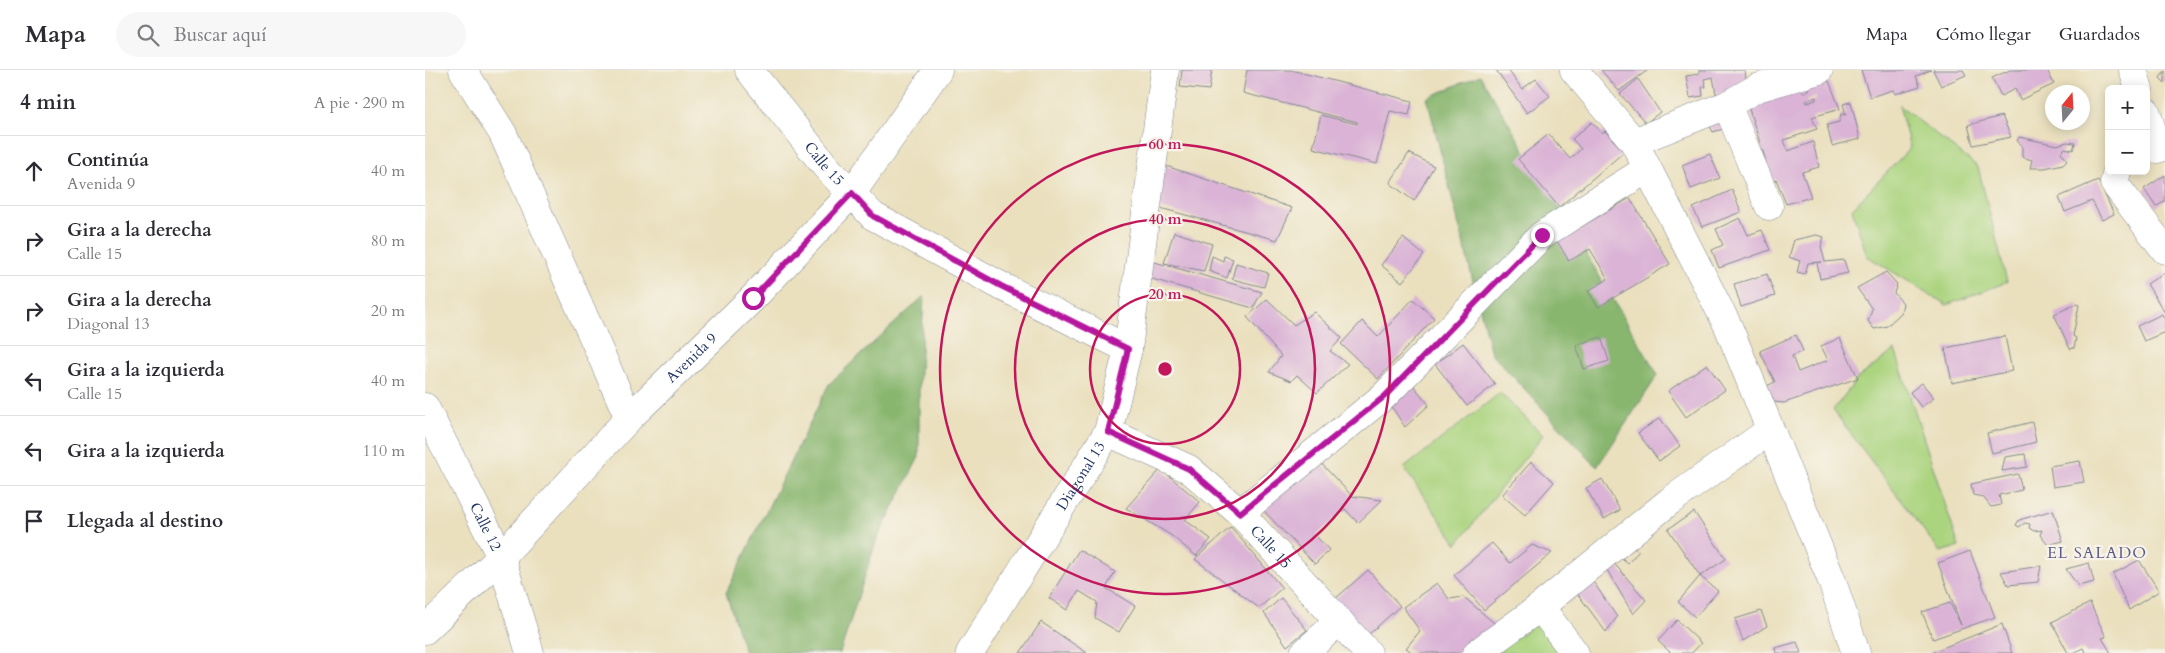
<!DOCTYPE html>
<html lang="es">
<meta charset="utf-8">
<style>
body{margin:0;font-family:Cardo,serif;background:#f7f7f7;color:#2b2b33}
.controls{position:absolute;right:15px;top:15px;display:grid;overflow:hidden;border-radius:8px;box-shadow:0 2px 12px #0003}
.controls button{width:45px;height:45px;display:grid;place-items:center;padding:0;border:0;border-bottom:1px solid #e1e1e2;background:#fff;color:#2b2b33;font:25px sans-serif}
.compass{position:absolute;left:1620px;top:15px;width:45px;height:45px;border-radius:50%;background:#fff;box-shadow:0 2px 12px #0003;rotate:18deg}
.stop{position:absolute;width:15px;height:15px;margin:-11px;border:4px solid #b5179e;border-radius:50%;background:#fff}
.stop.end{background:#b5179e;border-color:#fff;box-shadow:0 1px 5px #0008}
.list{margin:0;padding:0;list-style:none}
h2{display:flex;justify-content:space-between;align-items:center;height:65px;margin:0;padding:0 20px;font-size:21px}
h2 small{font-size:16px;font-weight:400;color:#7c7c81}
.list li{display:grid;grid-template-columns:32px 1fr auto;gap:15px;align-items:center;box-sizing:border-box;height:70px;padding:0 20px;border-top:1px solid #e1e1e2}
.list b{display:block;font-size:19px;white-space:nowrap}
.list p{margin:0;font-size:16px;white-space:nowrap;color:#7c7c81}
.list em{font-size:16px;font-style:normal;color:#7c7c81}
.icon{flex:none;width:28px;height:28px;fill:none;stroke:currentColor;stroke-width:2;stroke-linecap:round;stroke-linejoin:round}
.map{position:relative;flex:none;width:1740px;height:583px;overflow:hidden}
header{display:flex;align-items:center;gap:30px;box-sizing:border-box;height:70px;padding:0 25px;background:#fff;border-bottom:1px solid #e1e1e2}
header strong{font-size:24px}
nav{display:flex;gap:28px;margin-inline-start:auto;font-size:18px}
.search{width:350px;height:45px;background:#f7f7f7;display:flex;align-items:center;gap:12px;box-sizing:border-box;padding:0 18px;border-radius:28px;color:#7c7c81;font-size:19px}
main{display:flex}
aside{flex:1;background:#fff}
.map>svg:first-child{display:block}
.green{fill:#abd47f;stroke:#63826e}
.forest{fill:#88b66e;stroke:#527266}
.building{fill:#dab3d6;fill-rule:evenodd}
.lines{fill:none;stroke-linecap:round;stroke-linejoin:round}
.street-casing{stroke:#82888e;stroke-width:29}
.street{stroke:#fff;stroke-width:28}
.route{stroke:#b5179e;stroke-width:6}
.ring{fill:none;stroke:#c2185b;stroke-width:2.5}
.labels{text-anchor:middle;dominant-baseline:central;stroke-width:4.5;stroke-linejoin:round;paint-order:stroke}
.street-label{font-size:15px;fill:#1b2f5e;stroke:#f7f3e8}
.neighbourhood-label{font-size:16px;letter-spacing:1px;fill:#5e5d88;stroke:#f7f3e8}
.centre{fill:#c2185b;stroke:#f7f3e8;stroke-width:2.5}
.ring-label{font-size:15px;text-anchor:middle;font-weight:bold;fill:#c2185b;stroke:#f7f3e8;stroke-width:4.5;stroke-linejoin:round;paint-order:stroke}
</style>
<header>
<strong>Mapa</strong>
<div class="search"><svg class="icon" aria-label="search" viewBox="0 0 24 24"><circle cx="10" cy="10" r="6"/><path d="M15 15l6 6"/></svg>Buscar aquí</div>
<nav><a>Mapa</a><a>Cómo llegar</a><a>Guardados</a></nav>
</header>
<main>
<aside>
<h2>4 min<small>A pie · 290 m</small></h2>
<ul class="list">
<li><svg class="icon" aria-label="ahead" viewBox="0 0 24 24"><path d="M12 20V5M6 11l6-6 6 6"/></svg><div><b>Continúa</b><p>Avenida 9</p></div><em>40 m</em></li>
<li><svg class="icon" aria-label="right" viewBox="0 0 24 24"><path d="M7 20v-9h11M14 6l5 5-5 5"/></svg><div><b>Gira a la derecha</b><p>Calle 15</p></div><em>80 m</em></li>
<li><svg class="icon" aria-label="right" viewBox="0 0 24 24"><path d="M7 20v-9h11M14 6l5 5-5 5"/></svg><div><b>Gira a la derecha</b><p>Diagonal 13</p></div><em>20 m</em></li>
<li><svg class="icon" aria-label="left" viewBox="0 0 24 24"><path d="M17 20v-9H6M10 6l-5 5 5 5"/></svg><div><b>Gira a la izquierda</b><p>Calle 15</p></div><em>40 m</em></li>
<li><svg class="icon" aria-label="left" viewBox="0 0 24 24"><path d="M17 20v-9H6M10 6l-5 5 5 5"/></svg><div><b>Gira a la izquierda</b></div><em>110 m</em></li>
<li><svg class="icon" aria-label="arrive" viewBox="0 0 24 24"><path d="M6 21V4h12l-3 4 3 4H6"/></svg><div><b>Llegada al destino</b></div></li>
</ul>
</aside>
<div class="map">
<svg width="1740" height="583" viewBox="0 0 1740 583">
<rect width="100%" height="100%" fill="#f7f3e8"/>
<filter id="ink" filterUnits="userSpaceOnUse"><feTurbulence type="fractalNoise" baseFrequency=".02" numOctaves="2"/><feDisplacementMap in="SourceGraphic" scale="10" xChannelSelector="R" yChannelSelector="G"/><feConvolveMatrix kernelMatrix="1 2 1 2 8 2 1 2 1" color-interpolation-filters="sRGB"/></filter>
<filter id="wash" filterUnits="userSpaceOnUse"><feTurbulence type="fractalNoise" baseFrequency=".0096" numOctaves="4" result="noise"/><feDisplacementMap in="SourceGraphic" scale="20" xChannelSelector="R" yChannelSelector="G"/><feGaussianBlur stdDeviation="1.12" result="paint"/><feColorMatrix in="noise" values="0 0 0 0 0 0 0 0 0 0 0 0 0 0 0 0 0 1.4 0 .05"/><feComposite in="paint" operator="in"/></filter>
<g filter="url(#wash)">
<rect width="100%" height="100%" fill="#eae0be"/>
<path class="green" d="M 1474,35 L 1553,97 L 1582,212 L 1522,235 L 1442,186 L 1427,139 L 1485,78 Z
M 1470,280 L 1534,477 L 1515,482 L 1408,340 L 1433,308 Z
M 1075,323 L 1118,365 L 1032,474 L 979,398 Z
M 1119,548 L 1145,583 L 1069,583 Z"/>
<path class="forest" d="M 1055,5 L 1233,305 L 1172,397 L 1066,283 L 1002,28 Z
M 499,226 L 494,319 L 494,387 L 451,471 L 415,583 L 320,583 L 301,523 L 404,314 Z"/>
<g id="blocks">
<path class="building" d="M 757,0 L 787,0 L 784,20 L 755,17 Z
M 822,0 L 866,0 L 987,31 L 984,45 L 965,41 L 952,94 L 888,78 L 896,45 L 932,54 L 932,52 L 818,23 Z
M 1071,0 L 1083,0 L 1097,19 L 1111,9 L 1125,26 L 1102,43 Z
M 1176,0 L 1223,0 L 1194,21 Z
M 1274,0 L 1320,0 L 1322,19 L 1291,24 L 1288,7 L 1279,9 L 1281,17 L 1277,17 L 1278,26 L 1265,28 L 1261,6 L 1274,4 Z
M 1436,0 L 1506,0 L 1491,6 L 1495,16 L 1470,24 L 1468,20 L 1445,27 Z
M 1508,0 L 1538,0 L 1541,5 L 1516,16 Z
M 1585,0 L 1622,0 L 1629,14 L 1595,30 L 1590,19 L 1576,26 L 1567,8 Z
M 1740,1 L 1740,13 L 1735,8 Z
M 1213,9 L 1235,42 L 1221,53 L 1195,24 Z
M 1404,11 L 1415,39 L 1387,47 L 1392,59 L 1359,70 L 1363,81 L 1388,72 L 1394,97 L 1377,102 L 1386,127 L 1361,134 L 1351,109 L 1345,111 L 1340,88 L 1321,30 L 1374,13 L 1378,23 L 1384,20 L 1387,13 ZM 1391,27 L 1391,30 L 1382,33 L 1381,31 Z
M 1426,32 L 1435,69 L 1407,76 L 1402,55 L 1414,52 L 1416,44 L 1421,45 L 1418,34 Z
M 1577,46 L 1586,67 L 1548,75 L 1543,55 Z
M 1281,48 L 1308,56 L 1288,62 Z
M 1167,52 L 1177,63 L 1180,61 L 1199,82 L 1134,137 L 1093,89 L 1124,64 L 1145,89 L 1156,79 L 1147,69 Z
M 1594,67 L 1632,75 L 1642,72 L 1650,73 L 1648,80 L 1640,78 L 1636,82 L 1642,90 L 1638,94 L 1620,98 L 1605,98 L 1607,90 L 1597,87 L 1597,75 L 1592,71 Z
M 984,83 L 1009,96 L 989,131 L 965,113 Z
M 1285,84 L 1295,108 L 1266,119 L 1257,95 Z
M 735,94 L 867,138 L 852,170 L 728,136 Z
M 1740,105 L 1740,131 L 1731,137 L 1719,119 Z
M 1673,110 L 1689,144 L 1677,150 L 1667,131 L 1640,142 L 1634,127 Z
M 1307,120 L 1316,142 L 1277,157 L 1268,138 Z
M 1205,128 L 1245,194 L 1173,237 L 1163,221 L 1183,209 L 1165,179 L 1144,191 L 1132,171 Z
M 1315,148 L 1323,165 L 1337,160 L 1345,180 L 1294,198 L 1287,180 L 1298,175 L 1291,159 Z
M 749,162 L 787,174 L 779,201 L 739,193 Z
M 1391,165 L 1399,167 L 1396,176 L 1400,192 L 1419,190 L 1423,203 L 1395,209 L 1392,193 L 1397,192 L 1383,193 L 1380,204 L 1372,202 L 1375,191 L 1364,187 L 1369,170 Z
M 978,168 L 999,185 L 977,212 L 956,195 Z
M 787,186 L 798,191 L 799,186 L 808,189 L 802,208 L 784,201 Z
M 726,191 L 837,222 L 828,238 L 720,207 Z
M 811,193 L 843,203 L 839,217 L 807,209 Z
M 1461,202 L 1472,214 L 1469,223 L 1478,233 L 1476,243 L 1462,256 L 1449,259 L 1443,251 L 1447,239 L 1432,218 Z
M 1740,202 L 1740,243 L 1722,214 Z
M 1342,204 L 1350,226 L 1316,237 L 1309,214 Z
M 842,229 L 869,255 L 889,242 L 917,268 L 905,281 L 923,294 L 892,323 L 872,305 L 866,311 L 844,302 L 856,286 L 822,247 Z
M 988,229 L 1009,248 L 953,309 L 916,274 L 937,251 L 953,267 Z
M 1652,234 L 1654,235 L 1648,266 L 1651,268 L 1649,278 L 1645,279 L 1629,244 Z
M 1737,244 L 1740,250 L 1740,262 L 1719,271 L 1712,256 Z
M 1371,265 L 1378,281 L 1367,286 L 1373,302 L 1403,290 L 1396,276 L 1415,268 L 1433,308 L 1359,333 L 1349,332 L 1342,316 L 1350,312 L 1335,281 Z
M 1580,266 L 1587,301 L 1527,313 L 1520,278 Z
M 1176,267 L 1184,291 L 1159,299 L 1151,275 Z
M 1038,273 L 1070,314 L 1042,336 L 1010,294 Z
M 1282,294 L 1300,320 L 1261,347 L 1243,321 Z
M 981,306 L 1004,335 L 980,357 L 960,327 Z
M 1497,313 L 1509,328 L 1496,337 L 1485,322 Z
M 1235,348 L 1255,376 L 1234,391 L 1213,363 Z
M 1607,352 L 1611,372 L 1567,383 L 1562,363 Z
M 1600,384 L 1602,397 L 1577,401 L 1580,387 Z
M 890,387 L 927,426 L 957,430 L 933,453 L 920,439 L 891,466 L 904,480 L 890,494 L 836,438 Z
M 1655,391 L 1659,412 L 1628,417 L 1625,396 Z
M 1106,392 L 1129,412 L 1100,445 L 1077,425 Z
M 736,399 L 775,432 L 760,450 L 786,469 L 771,486 L 747,466 L 701,438 Z
M 1593,404 L 1597,420 L 1574,425 L 1576,435 L 1566,437 L 1558,427 L 1548,425 L 1546,414 Z
M 1177,409 L 1195,440 L 1179,449 L 1161,418 Z
M 1628,440 L 1638,471 L 1623,475 L 1615,465 L 1617,460 L 1609,461 L 1604,458 L 1605,454 L 1600,453 L 1594,457 L 1591,455 L 1594,450 Z
M 1269,442 L 1301,489 L 1275,506 L 1243,459 Z
M 806,457 L 857,518 L 834,538 L 770,489 Z
M 1067,473 L 1085,493 L 1107,475 L 1127,483 L 1059,540 L 1029,505 Z
M 1203,475 L 1214,481 L 1203,493 L 1193,485 Z
M 654,480 L 690,502 L 681,518 L 710,536 L 694,562 L 670,548 L 672,532 L 654,521 L 642,540 L 624,528 Z
M 1545,481 L 1570,547 L 1508,569 L 1497,542 L 1525,533 L 1536,555 L 1513,493 Z
M 1714,490 L 1734,521 L 1704,540 L 1688,504 Z
M 1187,491 L 1221,530 L 1208,544 L 1182,500 Z
M 1664,493 L 1669,512 L 1653,516 L 1641,499 Z
M 1616,496 L 1613,512 L 1583,515 L 1576,502 Z
M 943,500 L 975,536 L 942,566 L 910,529 Z
M 1275,506 L 1293,521 L 1270,547 L 1253,532 Z
M 1165,507 L 1192,547 L 1181,562 L 1149,519 Z
M 1012,513 L 1024,529 L 1039,527 L 1077,560 L 1044,583 L 988,583 L 981,578 L 995,561 L 978,537 Z
M 856,528 L 882,560 L 862,576 L 839,543 Z
M 1665,533 L 1681,567 L 1677,568 L 1686,583 L 1661,583 L 1658,578 L 1648,583 L 1643,583 L 1627,552 Z
M 1336,541 L 1342,556 L 1318,571 L 1310,549 Z
M 1252,550 L 1276,573 L 1267,583 L 1246,583 L 1233,571 Z
M 616,552 L 662,583 L 595,583 Z
M 1577,554 L 1587,583 L 1505,583 Z
M 1372,572 L 1376,583 L 1351,583 L 1350,578 Z"/>
</g>
</g>
<g filter="url(#ink)">
<use href="#blocks" fill-opacity="0" stroke="#82888e" stroke-width="1"/>
<g class="lines">
<defs>
<g id="street">
<path d="M 38,0 L 78,64 L 204,348"/>
<path id="s1" d="M 324,0 L 402,98 L 448,146 L 576,216 L 703,279"/>
<path d="M 1149,0 L 1209,72 L 1303,256 L 1407,511 L 1431,583"/>
<path d="M 1708,0 L 1714,19"/>
<path d="M 1302,35 L 1344,136"/>
<path d="M 1721,41 L 1733,79"/>
<path d="M 1209,72 L 1302,35 L 1332,18 L 1394,0"/>
<path d="M 1692,101 L 1689,113 L 1740,180"/>
<path id="s2" d="M 0,337 L 76,487 L 105,583"/>
<path id="s3" d="M 683,362 L 764,399 L 815,443 L 943,583"/>
<path d="M 815,443 L 959,326 L 1117,165 L 1222,99"/>
<path d="M 1115,537 L 1150,583"/>
<path id="s4" d="M 0,560 L 76,487 L 204,348 L 328,228 L 427,123 L 513,0"/>
<path id="s5" d="M 545,583 L 683,362 L 703,279 L 740,0"/>
<path d="M 879,583 L 914,551"/>
<path d="M 1052,583 L 1115,537 L 1245,431 L 1344,361"/>
</g>
</defs>
<use href="#street" class="street-casing"/>
<use href="#street" class="street"/>
</g>
</g>
<g class="lines" filter="url(#ink)">
<path class="route" d="M 328,228 L 427,123 L 448,146 L 576,216 L 703,279 L 683,362 L 764,399 L 815,443 L 960,326 L 1117,165"/>
</g>
<g class="ring">
<circle cx="740" cy="299" r="75"/>
<circle cx="740" cy="299" r="150"/>
<circle cx="740" cy="299" r="225"/>
</g>
<g class="labels">
<g class="street-label">
<text stroke="none"><textPath href="#s1" startOffset="120">Calle 15</textPath></text>
<text stroke="none"><textPath href="#s4" startOffset="381">Avenida 9</textPath></text>
<text stroke="none"><textPath href="#s5" startOffset="209">Diagonal 13</textPath></text>
<text stroke="none"><textPath href="#s2" startOffset="134">Calle 12</textPath></text>
<text stroke="none"><textPath href="#s3" startOffset="202">Calle 15</textPath></text>
</g>
<g class="neighbourhood-label">
<text x="1672" y="483">EL SALADO</text>
</g>
</g>
<circle cx="740" cy="299" r="8" class="centre"/>
<g class="ring-label">
<text x="740" y="79">60 m</text>
<text x="740" y="154">40 m</text>
<text x="740" y="229">20 m</text>
</g>
</svg>
<div class="controls">
<button>+</button>
<button>−</button>
</div>
<svg class="compass" viewBox="-18 -18 36 36"><path d="M0-13l5 13h-10z" fill="#e53935"/><path d="M0 13l5-13h-10z" fill="#7c7c81"/></svg>
<div class="stop" style="left:328px;top:228px"></div>
<div class="stop end" style="left:1117px;top:165px"></div>
</div>
</main>
